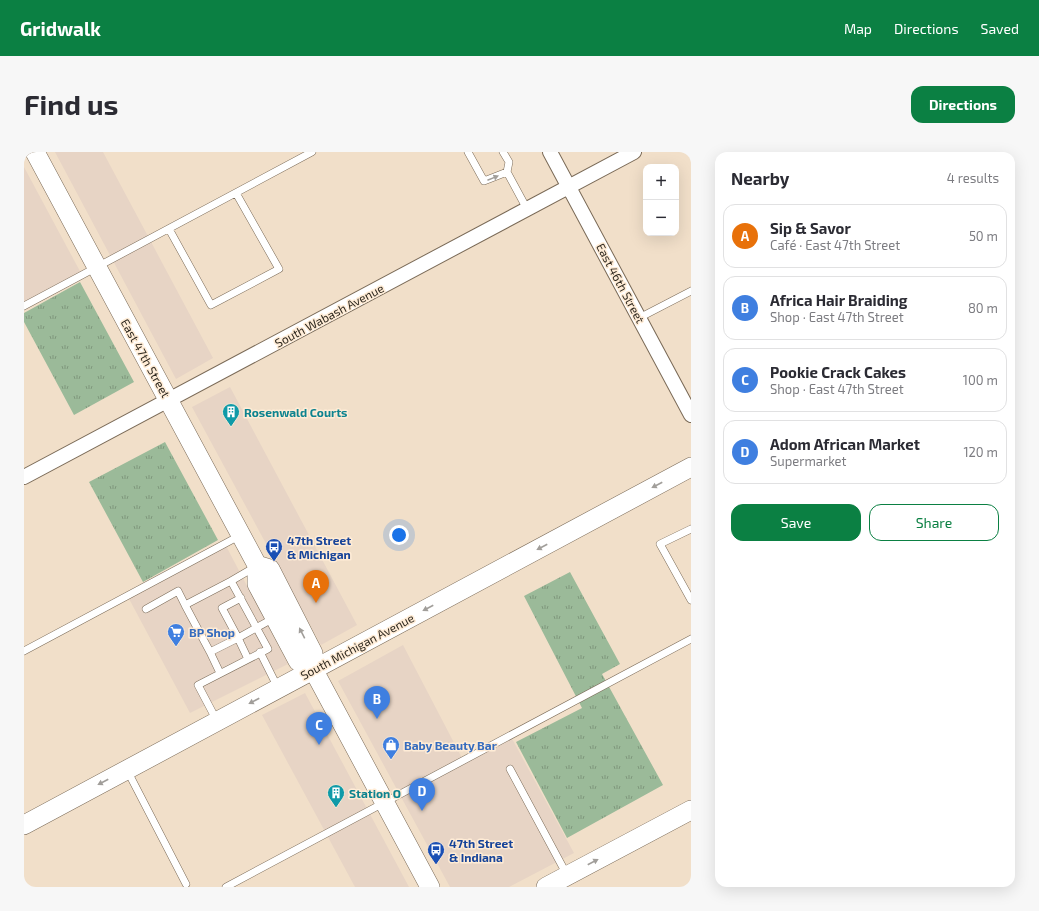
<!DOCTYPE html>
<meta charset="utf-8">
<style>
body{margin:0;font-family:"Exo 2",sans-serif;background:#f7f7f7;color:#2b2b33}
.controls{position:absolute;right:12px;top:12px;display:grid;overflow:hidden;border-radius:8px;box-shadow:0 4px 16px #0002}
.controls button{width:36px;height:36px;display:grid;place-items:center;padding:0;border:0;border-bottom:1px solid #e1e1e2;background:#fff;color:#2b2b33;font:20px sans-serif}
.you{position:absolute;left:375px;top:383px;width:14px;height:14px;margin:-10px;border:3px solid #fff;border-radius:50%;background:#1a73e8;box-shadow:0 0 0 6px #1a73e833}
.badge{display:grid;place-items:center;width:26px;height:26px;border-radius:50%;background:#0b8043;color:#fff;font-size:13px;font-weight:700}
.pin{position:absolute;translate:-50% -33px;filter:drop-shadow(0 1px 2px #0008)}
.pin::after{content:'';position:absolute;top:21px;width:14px;height:12px;background:inherit;clip-path:polygon(0 0,100% 0,50% 100%)}
.list{margin:0;padding:0;list-style:none}
h2{display:flex;justify-content:space-between;align-items:center;height:52px;margin:0;padding:0 16px;font-size:17px}
h2 small{font-size:13px;font-weight:400;color:#7c7c81}
.list li{display:grid;grid-template-columns:26px 1fr auto;gap:12px;align-items:center;box-sizing:border-box;height:64px;margin:0 8px 8px;padding:0 8px;border:1px solid #e1e1e2;border-radius:12px}
.list b{display:block;font-size:15px;white-space:nowrap}
.list p{margin:0;font-size:13px;white-space:nowrap;color:#7c7c81}
.list em{font-size:13px;font-style:normal;color:#7c7c81}
.actions{display:flex;gap:8px;padding:12px 16px}
.actions a{flex:1;padding:9px 0;border:1px solid #0b8043;border-radius:12px;text-align:center;font-size:14px;color:#0b8043}
.actions .main{background:#0b8043;color:#fff}
.map{position:relative;flex:none;width:667px;height:735px;overflow:hidden;border-radius:12px}
header{display:flex;align-items:center;gap:24px;box-sizing:border-box;height:56px;padding:0 20px;background:#0b8043;color:#fff}
header strong{font-size:19px}
nav{display:flex;gap:22px;margin-inline-start:auto;font-size:14px}
.intro{display:flex;align-items:center;justify-content:space-between;box-sizing:border-box;height:96px;padding:0 24px}
h1{margin:0;font-size:28px}
.button{padding:10px 18px;border-radius:12px;background:#0b8043;color:#fff;font-size:14px;font-weight:700}
main{display:flex;gap:24px;padding:0 24px}
aside{flex:1;background:#fff;border-radius:12px;box-shadow:0 4px 16px #0002}
.map>svg:first-child{display:block}
.commercial{fill:#e7d4c5}
.grass{fill:url(#grass-tufts)}
.lines{fill:none;stroke-linecap:round;stroke-linejoin:round}
.lane-casing{stroke:#7a6a57;stroke-width:8}
.street-casing{stroke:#7a6a57;stroke-width:16}
.secondary-casing{stroke:#7a6a57;stroke-width:20}
.lane{stroke:#fff;stroke-width:7}
.street{stroke:#fff;stroke-width:14}
.secondary{stroke:#fff;stroke-width:19}
.oneway{fill:#a19e9a}
.labels{text-anchor:middle;dominant-baseline:central;stroke-width:3;stroke-linejoin:round;paint-order:stroke}
.street-label{font-size:12px;fill:#2e281f;stroke:#ffecd6}
.culture-label{font-size:12px;font-weight:bold;fill:#0d838f;stroke:#ffecd6;text-anchor:start}
.transit-label{font-size:12px;font-weight:bold;fill:#164399;stroke:#ffecd6;text-anchor:start}
.shop-label{font-size:12px;font-weight:bold;fill:#366cbe;stroke:#ffecd6;text-anchor:start}
</style>
<header>
<strong>Gridwalk</strong>
<nav><a>Map</a><a>Directions</a><a>Saved</a></nav>
</header>
<div class="intro"><h1>Find us</h1><a class="button">Directions</a></div>
<main>
<div class="map">
<svg width="667" height="735" viewBox="0 0 667 735">
<defs>
<pattern id="grass-tufts" width="24" height="20" patternUnits="userSpaceOnUse"><rect width="24" height="20" fill="#9bba99"/><path d="M3 7l-1-3M5 7V3M7 7l1-3M15 17l-1-3M17 17v-4M19 17l1-3" fill="none" stroke="#7f977c"/></pattern>
</defs>
<rect width="100%" height="100%" fill="#f1dfc9"/>
<path class="commercial" d="M 31,0 L 79,0 L 189,206 L 152,227 Z
M 0,15 L 58,123 L 0,154 Z
M 206,235 L 333,473 L 297,493 L 168,255 Z
M 201,392 L 264,512 L 166,561 L 103,443 Z
M 379,493 L 439,608 L 486,583 L 550,701 L 485,735 L 426,735 L 314,529 Z
M 281,541 L 385,735 L 331,735 L 238,563 Z"/>
<path class="grass" d="M 56,130 L 110,230 L 50,263 L 0,170 L 0,161 Z
M 141,290 L 194,388 L 119,430 L 65,330 Z
M 546,420 L 596,512 L 578,522 L 639,633 L 543,686 L 492,590 L 558,556 L 500,444 Z"/>
<g class="lines">
<defs>
<path id="lane" d="M 444,0 L 460,29 L 483,20
M 479,0 L 485,10 L 483,20 L 503,57
M 145,77 L 187,153 L 255,117 L 212,41
M 0,154 L 288,0
M 615,166 L 667,139
M 667,377 L 636,392 L 667,448
M 122,457 L 154,439 L 161,453
M 0,499 L 217,383
M 186,500 L 161,453 L 207,429
M 236,500 L 254,536
M 224,507 L 214,486 L 250,466
M 196,521 L 186,500 L 214,486 L 198,456 L 217,446
M 193,569 L 174,533 L 244,497 L 207,429 L 231,415
M 486,617 L 543,723
M 103,618 L 162,732
M 202,735 L 667,487"/>
<path id="street" d="M 526,0 L 667,263
M 0,325 L 610,0"/>
<path id="secondary" d="M 11,0 L 233,413 L 233,432 L 274,509 L 289,517
M 233,413 L 246,417 L 289,501 L 289,517 L 406,735
M 0,673 L 667,315
M 522,735 L 667,658"/>
</defs>
<use href="#lane" class="lane-casing"/>
<use href="#street" class="street-casing"/>
<use href="#secondary" class="secondary-casing"/>
<use href="#lane" class="lane"/>
<use href="#street" class="street"/>
<use href="#secondary" class="secondary"/>
</g>
<defs><path id="oneway-solid" d="M-6-.8H1V-3.2L6.5 0L1 3.2V.8H-6Z"/></defs>
<g class="oneway">
<use href="#oneway-solid" transform="translate(469 26) rotate(-22)"/>
<use href="#oneway-solid" transform="translate(633 333) rotate(152)"/>
<use href="#oneway-solid" transform="translate(518 395) rotate(152)"/>
<use href="#oneway-solid" transform="translate(404 456) rotate(152)"/>
<use href="#oneway-solid" transform="translate(278 481) rotate(-117)"/>
<use href="#oneway-solid" transform="translate(230 549) rotate(152)"/>
<use href="#oneway-solid" transform="translate(79 630) rotate(152)"/>
<use href="#oneway-solid" transform="translate(569 710) rotate(-28)"/>
</g>
<defs>
<symbol id="building-pin" viewBox="-11 -11 22 30"><path d="M0 17L-7.5 6A9.5 9.5 0 1 1 7.5 6Z" fill="#0f9aa8" stroke="#ffecd6"/><path d="M-4-6H4V6H1V3H-1V6H-4ZM-2.5-4.3h1.7v1.8h-1.7ZM.8-4.3h1.7v1.8H.8ZM-2.5-1h1.7V.8h-1.7ZM.8-1h1.7V.8H.8Z" fill="#fff"/></symbol>
<symbol id="bus-pin" viewBox="-11 -11 22 30"><path d="M0 17L-7.5 6A9.5 9.5 0 1 1 7.5 6Z" fill="#1a4fb4" stroke="#ffecd6"/><path d="M-5-6H5V4H4V6H2V4H-2V6H-4V4H-5ZM-3.5-4V0h7V-4ZM-3.5 1.2v1.5H-2V1.2ZM2 1.2v1.5H3.5V1.2Z" fill="#fff"/></symbol>
<symbol id="supermarket-pin" viewBox="-11 -11 22 30"><path d="M0 17L-7.5 6A9.5 9.5 0 1 1 7.5 6Z" fill="#3f7fe0" stroke="#ffecd6"/><path d="M-6-5.5h2.5l.6 2H6L4.5 2H-2.5L-4.4-4H-6ZM-1.5 3.2a1.3 1.3 0 1 0 .1 0ZM3 3.2a1.3 1.3 0 1 0 .1 0Z" fill="#fff"/></symbol>
<symbol id="shop-pin" viewBox="-11 -11 22 30"><path d="M0 17L-7.5 6A9.5 9.5 0 1 1 7.5 6Z" fill="#3f7fe0" stroke="#ffecd6"/><path d="M-5-2.5h2.3a2.7 3.5 0 0 1 5.4 0H5L5.5 6h-11ZM-1.5-2.5h3a1.5 2.3 0 0 0-3 0Z" fill="#fff"/></symbol>
</defs>
<g fill-rule="evenodd">
<use href="#building-pin" x="197" y="250" width="20" height="27"/>
<use href="#bus-pin" x="240" y="385" width="20" height="27"/>
<use href="#supermarket-pin" x="142" y="470" width="20" height="27"/>
<use href="#shop-pin" x="357" y="583" width="20" height="27"/>
<use href="#building-pin" x="302" y="631" width="20" height="27"/>
<use href="#bus-pin" x="402" y="688" width="20" height="27"/>
</g>
<g class="labels">
<g class="street-label">
<text transform="translate(597 131) rotate(62)">East 46th Street</text>
<text transform="translate(305 163) rotate(-28)">South Wabash Avenue</text>
<text transform="translate(122 206) rotate(61)">East 47th Street</text>
<text transform="translate(333 494) rotate(-28)">South Michigan Avenue</text>
</g>
<g class="culture-label">
<text x="220" y="260">Rosenwald Courts</text>
<text x="325" y="641">Station O</text>
</g>
<g class="transit-label">
<text x="263" y="388">47th Street<tspan x="263" dy="14">&amp; Michigan</tspan></text>
<text x="425" y="691">47th Street<tspan x="425" dy="14">&amp; Indiana</tspan></text>
</g>
<g class="shop-label">
<text x="165" y="480">BP Shop</text>
<text x="380" y="593">Baby Beauty Bar</text>
</g>
</g>
</svg>
<div class="controls">
<button>+</button>
<button>−</button>
</div>
<div class="you"></div>
<div class="pin badge" style="left:292px;top:451px;background:#e8710a">A</div>
<div class="pin badge" style="left:353px;top:567px;background:#3f7fe0">B</div>
<div class="pin badge" style="left:295px;top:593px;background:#3f7fe0">C</div>
<div class="pin badge" style="left:398px;top:659px;background:#3f7fe0">D</div>
</div>
<aside>
<h2>Nearby<small>4 results</small></h2>
<ul class="list">
<li><span class="badge" style="background:#e8710a">A</span><div><b>Sip &amp; Savor</b><p>Café · East 47th Street</p></div><em>50 m</em></li>
<li><span class="badge" style="background:#3f7fe0">B</span><div><b>Africa Hair Braiding</b><p>Shop · East 47th Street</p></div><em>80 m</em></li>
<li><span class="badge" style="background:#3f7fe0">C</span><div><b>Pookie Crack Cakes</b><p>Shop · East 47th Street</p></div><em>100 m</em></li>
<li><span class="badge" style="background:#3f7fe0">D</span><div><b>Adom African Market</b><p>Supermarket</p></div><em>120 m</em></li>
</ul>
<div class="actions"><a class="main">Save</a><a>Share</a></div>
</aside>
</main>
